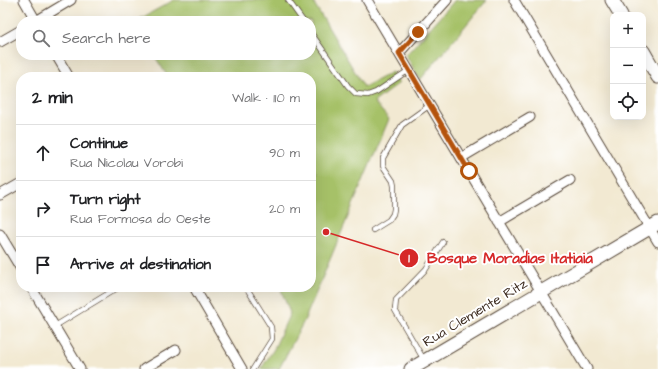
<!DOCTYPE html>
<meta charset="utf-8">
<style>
body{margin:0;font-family:"Architects Daughter",sans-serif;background:#f6f6f6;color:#202124}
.controls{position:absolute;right:12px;top:12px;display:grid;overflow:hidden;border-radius:8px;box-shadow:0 4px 16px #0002}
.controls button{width:36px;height:36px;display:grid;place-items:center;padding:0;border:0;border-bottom:1px solid #e0e0e0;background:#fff;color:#202124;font:20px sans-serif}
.stop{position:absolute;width:12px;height:12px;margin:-9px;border:3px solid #b45309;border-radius:50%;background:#fff}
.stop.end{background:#b45309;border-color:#fff;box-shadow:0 1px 4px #0008}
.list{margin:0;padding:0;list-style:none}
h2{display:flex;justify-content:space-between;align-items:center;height:52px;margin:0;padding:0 16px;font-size:17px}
h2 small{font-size:13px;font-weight:400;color:#757577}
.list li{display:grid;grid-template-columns:26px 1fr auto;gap:12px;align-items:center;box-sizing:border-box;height:56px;padding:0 16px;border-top:1px solid #e0e0e0}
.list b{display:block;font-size:15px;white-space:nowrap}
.list p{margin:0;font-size:13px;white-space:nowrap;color:#757577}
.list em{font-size:13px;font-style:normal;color:#757577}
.icon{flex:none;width:22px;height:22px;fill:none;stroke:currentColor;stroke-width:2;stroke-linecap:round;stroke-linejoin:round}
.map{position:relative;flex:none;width:658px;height:369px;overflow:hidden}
.search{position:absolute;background:#fff;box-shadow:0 4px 16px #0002;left:16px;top:16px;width:300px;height:44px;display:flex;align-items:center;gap:10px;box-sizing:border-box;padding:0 14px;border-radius:16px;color:#757577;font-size:15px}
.panel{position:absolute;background:#fff;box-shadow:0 4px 16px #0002;left:16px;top:72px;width:300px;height:220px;border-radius:16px}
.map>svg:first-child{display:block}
.green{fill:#a6c167;stroke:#707642}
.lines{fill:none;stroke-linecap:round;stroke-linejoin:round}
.lane-casing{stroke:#564739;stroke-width:6}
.street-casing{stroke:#564739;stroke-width:11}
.secondary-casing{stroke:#564739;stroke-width:15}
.lane{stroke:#fff;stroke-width:4.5}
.street{stroke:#fff;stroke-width:9}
.secondary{stroke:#fff;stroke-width:13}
.route{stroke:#b45309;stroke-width:5}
.labels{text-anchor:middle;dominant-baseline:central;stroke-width:4;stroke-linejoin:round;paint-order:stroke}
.street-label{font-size:14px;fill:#3b2a1e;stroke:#fff}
.leader{fill:none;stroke:#d62828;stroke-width:1.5}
.callout-dot{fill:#d62828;stroke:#fff;stroke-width:1.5}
.mark-label{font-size:12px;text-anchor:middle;font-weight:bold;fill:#fff}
.callout-label{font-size:15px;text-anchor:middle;font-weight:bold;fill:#d62828;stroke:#fff;stroke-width:4;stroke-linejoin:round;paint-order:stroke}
</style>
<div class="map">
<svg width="658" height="369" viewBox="0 0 658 369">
<rect width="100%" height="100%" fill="#fff"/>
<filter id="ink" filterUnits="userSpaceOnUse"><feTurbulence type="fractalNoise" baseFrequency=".025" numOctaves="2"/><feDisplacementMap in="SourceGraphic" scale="8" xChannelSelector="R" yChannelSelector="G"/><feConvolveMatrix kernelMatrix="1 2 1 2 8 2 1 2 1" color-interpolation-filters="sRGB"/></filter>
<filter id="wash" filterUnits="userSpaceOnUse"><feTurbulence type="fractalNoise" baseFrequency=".012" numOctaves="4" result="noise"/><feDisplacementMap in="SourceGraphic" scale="16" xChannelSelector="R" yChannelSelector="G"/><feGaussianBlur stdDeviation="0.9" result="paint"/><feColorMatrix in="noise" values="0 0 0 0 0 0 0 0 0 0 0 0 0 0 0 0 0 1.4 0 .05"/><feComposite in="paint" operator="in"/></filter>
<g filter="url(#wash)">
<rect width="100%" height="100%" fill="#f2e9d2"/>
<path class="green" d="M 174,0 L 312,0 L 364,87 L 392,72 L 399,83 L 374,102 L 389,119 L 305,319 L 279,369 L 261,369 L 274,349 L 290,313 L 280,287 L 311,287 L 311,178 L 317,173 L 311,163 L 311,77 L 168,77 L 154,55 L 311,55 L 311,21 L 136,21 Z
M 455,0 L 487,0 L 420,80 L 406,55 Z"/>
</g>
<g filter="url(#ink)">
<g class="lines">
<defs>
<path id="lane" d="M 288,0 L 303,21
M 311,33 L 348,86 L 356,94 L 368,95 L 376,92 L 409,70
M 373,230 L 389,220 L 393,214 L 394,209 L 394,186 L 393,181 L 383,166 L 383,158 L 402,125 L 430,105
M 246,287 L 271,327 L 272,339 L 253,369
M 55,326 L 119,287
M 424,360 L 395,310 L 396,300 L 426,269 L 443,242"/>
<path id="street" d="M 24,0 L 36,21
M 367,0 L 587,369
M 514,0 L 658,242
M 36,21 L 71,0
M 0,42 L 21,30
M 399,53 L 447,0
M 56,55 L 69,77
M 461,158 L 530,117
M 0,195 L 21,183
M 499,222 L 570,180
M 0,234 L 21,269
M 31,287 L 80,369
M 194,287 L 242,369
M 144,369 L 176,350"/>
<path id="secondary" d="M 612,0 L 621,15
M 643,51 L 658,77
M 411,369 L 658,223"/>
</defs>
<use href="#lane" class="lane-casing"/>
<use href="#street" class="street-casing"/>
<use href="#secondary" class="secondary-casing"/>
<use href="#lane" class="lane"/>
<use href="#street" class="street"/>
<use href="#secondary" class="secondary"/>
</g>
</g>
<g class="lines" filter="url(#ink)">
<path class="route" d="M 418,32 L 399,53 L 469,171"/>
</g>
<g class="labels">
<g class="street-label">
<text transform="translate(475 313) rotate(-31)">Rua Clemente Ritz</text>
</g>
</g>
<path class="leader" d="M326 232L409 258"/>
<g class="callout-dot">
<circle cx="326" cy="232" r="4"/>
<circle cx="409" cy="258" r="10"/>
</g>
<g class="mark-label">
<text x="409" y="262">1</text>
</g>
<g class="callout-label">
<text x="510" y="263">Bosque Moradias Itatiaia</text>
</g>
</svg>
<div class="controls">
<button>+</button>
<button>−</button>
<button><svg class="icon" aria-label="locate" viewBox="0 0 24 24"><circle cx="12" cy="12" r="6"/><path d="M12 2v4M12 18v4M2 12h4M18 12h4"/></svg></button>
</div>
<div class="stop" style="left:469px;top:171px"></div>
<div class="stop end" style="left:418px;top:32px"></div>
<div class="search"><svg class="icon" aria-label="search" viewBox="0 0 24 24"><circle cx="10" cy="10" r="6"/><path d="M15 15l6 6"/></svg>Search here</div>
<section class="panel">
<h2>2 min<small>Walk · 110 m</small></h2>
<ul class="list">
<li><svg class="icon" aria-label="ahead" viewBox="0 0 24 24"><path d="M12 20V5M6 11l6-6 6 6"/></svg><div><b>Continue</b><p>Rua Nicolau Vorobi</p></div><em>90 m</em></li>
<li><svg class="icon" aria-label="right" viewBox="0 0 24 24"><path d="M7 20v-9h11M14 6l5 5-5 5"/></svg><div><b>Turn right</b><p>Rua Formosa do Oeste</p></div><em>20 m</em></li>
<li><svg class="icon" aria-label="arrive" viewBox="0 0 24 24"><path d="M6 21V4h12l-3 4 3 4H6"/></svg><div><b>Arrive at destination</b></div></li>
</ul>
</section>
</div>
